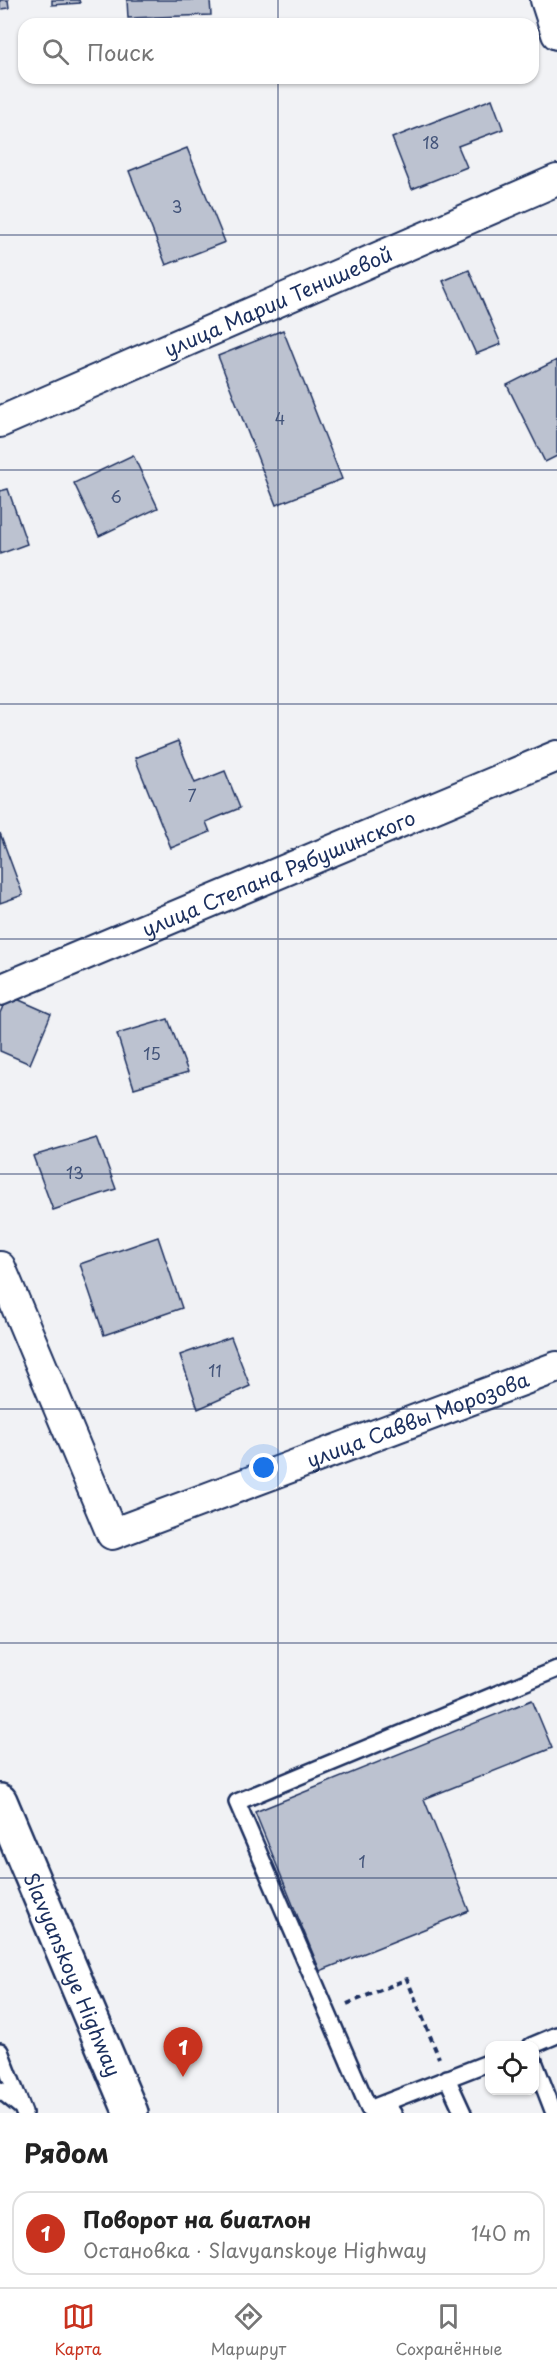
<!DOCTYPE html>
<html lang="ru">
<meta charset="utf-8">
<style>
body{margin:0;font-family:"Playpen Sans",sans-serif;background:#f6f6f6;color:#222}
.controls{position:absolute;right:18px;bottom:18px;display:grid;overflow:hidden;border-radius:12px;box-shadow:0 2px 4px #0004}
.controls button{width:54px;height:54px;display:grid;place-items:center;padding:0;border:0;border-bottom:2px solid #e0e0e0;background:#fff;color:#222;font:30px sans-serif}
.you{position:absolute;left:264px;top:1468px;width:21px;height:21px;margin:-15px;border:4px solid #fff;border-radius:50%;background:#1a73e8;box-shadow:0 0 0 9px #1a73e833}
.badge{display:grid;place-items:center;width:39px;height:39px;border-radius:50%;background:#c8321e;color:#fff;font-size:20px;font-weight:700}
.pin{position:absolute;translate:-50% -50px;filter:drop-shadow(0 2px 3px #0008)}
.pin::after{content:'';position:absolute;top:32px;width:21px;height:18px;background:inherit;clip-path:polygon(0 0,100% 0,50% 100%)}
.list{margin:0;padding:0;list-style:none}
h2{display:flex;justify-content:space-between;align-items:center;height:78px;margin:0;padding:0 24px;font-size:26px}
h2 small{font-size:20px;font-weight:400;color:#767676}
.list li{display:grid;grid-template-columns:39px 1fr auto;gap:18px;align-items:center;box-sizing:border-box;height:84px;margin:0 12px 12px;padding:0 12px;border:2px solid #e0e0e0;border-radius:18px}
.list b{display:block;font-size:22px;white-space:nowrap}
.list p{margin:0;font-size:20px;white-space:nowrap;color:#767676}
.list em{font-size:20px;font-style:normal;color:#767676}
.icon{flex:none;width:33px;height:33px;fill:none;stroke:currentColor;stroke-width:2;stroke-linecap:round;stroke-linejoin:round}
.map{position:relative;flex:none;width:557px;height:2113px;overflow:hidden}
.search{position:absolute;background:#fff;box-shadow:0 2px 4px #0004;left:18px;right:18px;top:18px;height:66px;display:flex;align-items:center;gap:15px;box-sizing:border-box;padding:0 21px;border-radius:18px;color:#767676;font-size:22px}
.sheet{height:174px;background:#fff}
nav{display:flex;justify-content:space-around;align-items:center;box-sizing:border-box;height:84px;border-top:2px solid #e0e0e0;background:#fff;font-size:16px;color:#767676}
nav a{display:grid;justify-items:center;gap:3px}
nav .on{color:#c8321e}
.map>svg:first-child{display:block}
.building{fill:#bcc2d0;stroke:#1b2f5e;stroke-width:1.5}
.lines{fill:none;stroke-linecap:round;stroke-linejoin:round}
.service-casing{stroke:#1b2f5e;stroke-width:20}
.minor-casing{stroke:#1b2f5e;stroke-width:34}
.secondary-casing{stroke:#1b2f5e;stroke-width:38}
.path{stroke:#1b2f5e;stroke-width:4;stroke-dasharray:6 4.5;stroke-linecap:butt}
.service{stroke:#fff;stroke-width:15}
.minor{stroke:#fff;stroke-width:30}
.secondary{stroke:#fff;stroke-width:33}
.grid{fill:none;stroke:#1b2f5e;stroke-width:1.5;stroke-opacity:0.55}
.labels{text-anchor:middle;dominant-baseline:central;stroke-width:5;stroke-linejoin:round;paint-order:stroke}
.number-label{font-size:16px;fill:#43547a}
.street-label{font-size:20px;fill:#1b2f5e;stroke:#fff}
</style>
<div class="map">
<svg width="557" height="2113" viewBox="0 0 557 2113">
<rect width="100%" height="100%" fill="#f1f2f5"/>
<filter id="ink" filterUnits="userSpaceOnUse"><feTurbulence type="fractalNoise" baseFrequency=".0167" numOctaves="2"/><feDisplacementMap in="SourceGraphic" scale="12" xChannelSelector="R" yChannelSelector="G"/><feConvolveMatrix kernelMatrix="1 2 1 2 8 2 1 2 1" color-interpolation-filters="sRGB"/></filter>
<g filter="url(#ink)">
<path class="building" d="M 0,0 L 8,0 L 9,8 L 0,9 Z
M 52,0 L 79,0 L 80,3 L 52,5 Z
M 127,0 L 210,0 L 211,15 L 128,18 Z
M 492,99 L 503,129 L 458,146 L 467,167 L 412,189 L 392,138 Z
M 187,148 L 225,242 L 166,265 L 129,171 Z
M 469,270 L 501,344 L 476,354 L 443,281 Z
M 283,330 L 342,479 L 276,505 L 218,356 Z
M 557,360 L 557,456 L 545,462 L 507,385 Z
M 133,455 L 158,508 L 99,536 L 74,483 Z
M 8,489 L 27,544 L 0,554 L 0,491 Z
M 178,741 L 195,783 L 225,771 L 240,808 L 206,822 L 210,832 L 171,848 L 135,758 Z
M 0,833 L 23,895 L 0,903 Z
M 8,995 L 51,1014 L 30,1064 L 0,1051 L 0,1013 Z
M 168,1019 L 188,1072 L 134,1088 L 117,1034 Z
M 97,1137 L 116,1189 L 53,1210 L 33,1156 Z
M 158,1237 L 182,1308 L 104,1335 L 80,1264 Z
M 231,1337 L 250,1386 L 198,1409 L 180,1355 Z
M 532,1700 L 552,1748 L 424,1799 L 469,1911 L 320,1971 L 255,1812 Z"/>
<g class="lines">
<defs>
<path id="service" d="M 531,2046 L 557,2035
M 0,2051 L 24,2113
M 534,2061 L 554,2113
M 447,2078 L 463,2113
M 0,2090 L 21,2107
M 369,2109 L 237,1802 L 557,1669
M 393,2113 L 369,2109 L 490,2062"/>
<g id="minor">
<path d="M 546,0 L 557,34"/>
<path id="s1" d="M 0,422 L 557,180"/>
<path id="s2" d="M 0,990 L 557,756"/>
<path id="s3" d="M 0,1267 L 112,1534 L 557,1367"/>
</g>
<g id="secondary">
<path id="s4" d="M 0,1801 L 131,2113"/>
</g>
</defs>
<use href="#service" class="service-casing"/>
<use href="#minor" class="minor-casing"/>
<use href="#secondary" class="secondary-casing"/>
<path class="path" d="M 347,2004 L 407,1979 L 439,2058"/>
<use href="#service" class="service"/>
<use href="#minor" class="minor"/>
<use href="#secondary" class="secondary"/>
</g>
</g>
<path class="grid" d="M 278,0 L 278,24M 278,78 L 278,2113M 0,235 L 557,235M 0,470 L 557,470M 0,704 L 557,704M 0,939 L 557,939M 0,1174 L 557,1174M 0,1409 L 557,1409M 0,1643 L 557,1643M 0,1878 L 557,1878"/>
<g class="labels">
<g class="number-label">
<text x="431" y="142">18</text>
<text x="177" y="206">3</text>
<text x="280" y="418">4</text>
<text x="116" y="496">6</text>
<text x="192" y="795">7</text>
<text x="152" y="1053">15</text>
<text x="75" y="1172">13</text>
<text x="215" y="1370">11</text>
<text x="362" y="1861">1</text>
</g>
<g class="street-label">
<text stroke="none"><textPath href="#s1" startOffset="303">улица Марии Тенишевой</textPath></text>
<text stroke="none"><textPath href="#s2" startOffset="302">улица Степана Рябушинского</textPath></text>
<text stroke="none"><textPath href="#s3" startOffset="616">улица Саввы Морозова</textPath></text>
<text stroke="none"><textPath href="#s4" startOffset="188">Slavyanskoye Highway</textPath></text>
</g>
</g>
</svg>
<div class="controls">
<button><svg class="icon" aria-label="locate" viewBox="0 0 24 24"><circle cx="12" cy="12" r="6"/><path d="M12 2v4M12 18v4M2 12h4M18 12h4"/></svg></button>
</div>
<div class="you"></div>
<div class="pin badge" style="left:183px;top:2077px">1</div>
<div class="search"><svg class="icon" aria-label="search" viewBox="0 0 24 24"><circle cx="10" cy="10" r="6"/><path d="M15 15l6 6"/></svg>Поиск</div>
</div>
<section class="sheet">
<h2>Рядом<small></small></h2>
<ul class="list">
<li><span class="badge">1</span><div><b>Поворот на биатлон</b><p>Остановка · Slavyanskoye Highway</p></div><em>140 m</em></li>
</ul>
</section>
<nav>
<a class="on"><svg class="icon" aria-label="map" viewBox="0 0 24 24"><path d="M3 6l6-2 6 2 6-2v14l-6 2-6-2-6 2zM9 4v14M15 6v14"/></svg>Карта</a>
<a><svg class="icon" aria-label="directions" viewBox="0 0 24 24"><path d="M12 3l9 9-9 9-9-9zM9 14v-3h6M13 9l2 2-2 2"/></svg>Маршрут</a>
<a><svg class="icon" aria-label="saved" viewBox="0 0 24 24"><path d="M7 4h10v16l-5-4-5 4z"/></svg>Сохранённые</a>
</nav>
